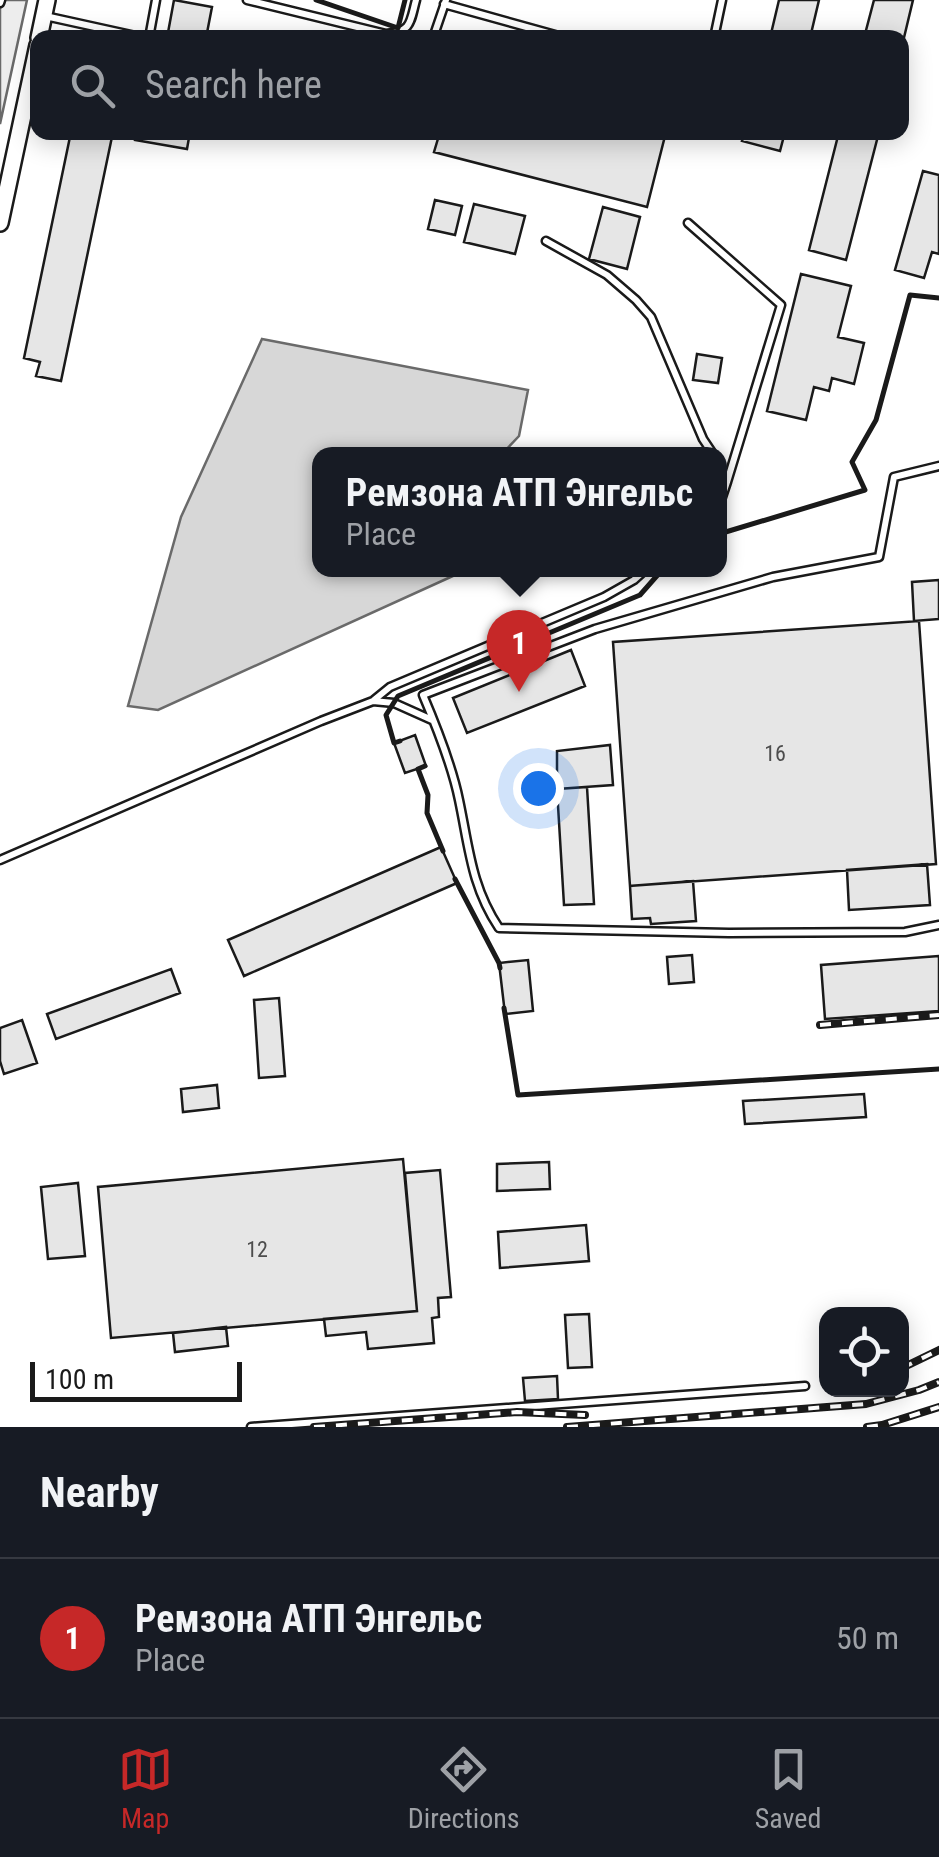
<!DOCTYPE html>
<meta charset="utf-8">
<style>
body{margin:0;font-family:"Roboto Condensed",sans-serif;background:#20242c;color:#f1f3f6}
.controls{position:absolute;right:30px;bottom:30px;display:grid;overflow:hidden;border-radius:20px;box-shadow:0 5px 25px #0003}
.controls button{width:90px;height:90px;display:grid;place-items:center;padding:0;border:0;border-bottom:2px solid #363941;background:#171b24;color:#f1f3f6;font:50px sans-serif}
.scale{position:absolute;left:30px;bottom:25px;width:212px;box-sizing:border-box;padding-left:10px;border:5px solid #1a1a1a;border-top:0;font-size:28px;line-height:35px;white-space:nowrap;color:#1a1a1a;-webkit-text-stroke:8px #fff;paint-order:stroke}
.you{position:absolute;left:538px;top:788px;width:35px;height:35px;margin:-25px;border:8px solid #fff;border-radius:50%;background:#1a73e8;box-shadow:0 0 0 15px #1a73e833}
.badge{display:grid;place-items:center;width:65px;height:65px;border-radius:50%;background:#c62828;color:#fff;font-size:32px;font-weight:700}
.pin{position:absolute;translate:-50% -82px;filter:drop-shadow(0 2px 5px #0008)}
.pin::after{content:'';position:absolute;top:52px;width:35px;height:30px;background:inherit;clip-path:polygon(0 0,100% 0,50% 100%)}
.popup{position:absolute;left:312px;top:447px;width:415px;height:130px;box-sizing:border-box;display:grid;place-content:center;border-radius:20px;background:#171b24;filter:drop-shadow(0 2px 8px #0005);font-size:32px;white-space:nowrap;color:#9ea1a6}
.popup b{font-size:38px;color:#f1f3f6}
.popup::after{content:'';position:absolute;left:50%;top:100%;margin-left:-20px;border:20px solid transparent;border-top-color:#171b24}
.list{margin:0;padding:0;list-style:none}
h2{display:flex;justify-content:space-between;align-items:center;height:130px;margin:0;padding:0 40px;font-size:42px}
h2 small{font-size:32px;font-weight:400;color:#9ea1a6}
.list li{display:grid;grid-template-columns:65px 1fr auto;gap:30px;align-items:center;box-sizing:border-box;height:160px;padding:0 40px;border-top:2px solid #363941}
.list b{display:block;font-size:38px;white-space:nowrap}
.list p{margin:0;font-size:32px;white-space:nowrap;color:#9ea1a6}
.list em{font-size:32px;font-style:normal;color:#9ea1a6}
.icon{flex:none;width:55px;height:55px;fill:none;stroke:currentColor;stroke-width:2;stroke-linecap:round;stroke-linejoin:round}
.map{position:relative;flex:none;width:939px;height:1427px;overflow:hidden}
.search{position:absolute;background:#171b24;box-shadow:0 5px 25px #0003;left:30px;right:30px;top:30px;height:110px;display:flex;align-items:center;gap:25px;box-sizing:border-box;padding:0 35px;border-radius:20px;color:#9ea1a6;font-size:38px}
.sheet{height:290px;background:#171b24}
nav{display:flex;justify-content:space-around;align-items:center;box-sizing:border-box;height:140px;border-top:2px solid #363941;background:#171b24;font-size:28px;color:#9ea1a6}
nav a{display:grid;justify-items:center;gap:5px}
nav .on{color:#c62828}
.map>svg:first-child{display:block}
.built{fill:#ededed;stroke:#6a6a6a;stroke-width:2.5}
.water{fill:#d7d7d7;stroke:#6a6a6a;stroke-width:2.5}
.building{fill:#e6e6e6;stroke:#1a1a1a;stroke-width:2.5}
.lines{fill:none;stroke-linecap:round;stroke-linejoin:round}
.service-casing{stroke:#1a1a1a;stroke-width:11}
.tertiary-casing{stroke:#1a1a1a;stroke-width:20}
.service{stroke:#fff;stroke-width:6}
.tertiary{stroke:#fff;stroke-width:15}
.rail-casing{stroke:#1a1a1a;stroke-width:8}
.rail{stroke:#fff;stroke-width:4;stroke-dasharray:11;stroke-linecap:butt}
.wall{stroke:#1a1a1a;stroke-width:5}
.labels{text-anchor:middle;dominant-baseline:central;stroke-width:8;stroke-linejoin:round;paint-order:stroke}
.number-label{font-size:22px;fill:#4d4d4d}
</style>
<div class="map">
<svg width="939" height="1427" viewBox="0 0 939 1427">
<rect width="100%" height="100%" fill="#fff"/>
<path class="built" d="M 0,0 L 27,0 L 0,124 Z"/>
<path class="water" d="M 262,339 L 528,390 L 519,436 L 502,454 L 319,454 L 319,570 L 466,570 L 158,710 L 128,706 L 181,517 Z"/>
<path class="building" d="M 174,0 L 212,7 L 206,38 L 167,38 Z
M 779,0 L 819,0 L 810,38 L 770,38 Z
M 874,0 L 913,0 L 902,46 L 902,38 L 864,38 Z
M 71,132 L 113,132 L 61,381 L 36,376 L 40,362 L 24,358 Z
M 136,132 L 190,132 L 187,149 L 135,140 Z
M 440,132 L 666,132 L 647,207 L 434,152 Z
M 745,132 L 785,132 L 780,151 L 742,141 Z
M 839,132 L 879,132 L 846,260 L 809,250 Z
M 923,171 L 939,175 L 939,254 L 932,252 L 924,278 L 895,270 Z
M 435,200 L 462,206 L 455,235 L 428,229 Z
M 474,204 L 525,216 L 515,254 L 464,242 Z
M 603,207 L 640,217 L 627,269 L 589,259 Z
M 801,274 L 851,286 L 838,337 L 864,343 L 854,384 L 832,378 L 829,391 L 814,387 L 806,420 L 767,411 Z
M 697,354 L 722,358 L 718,383 L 693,380 Z
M 939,580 L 939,619 L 914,621 L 912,582 Z
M 919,621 L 936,864 L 630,886 L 613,642 Z
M 571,650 L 585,686 L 467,733 L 453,698 Z
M 415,735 L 426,766 L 405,773 L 394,743 Z
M 610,745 L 613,785 L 557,789 L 557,751 Z
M 587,787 L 594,904 L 564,905 L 557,789 Z
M 441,847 L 457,883 L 244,976 L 228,940 Z
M 927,864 L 930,905 L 849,910 L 847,870 Z
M 693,881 L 696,921 L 651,924 L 650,918 L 632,919 L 630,886 Z
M 692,955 L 694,982 L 669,984 L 667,957 Z
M 939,956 L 939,1011 L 825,1019 L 821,965 Z
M 528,960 L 533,1011 L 505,1014 L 499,963 Z
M 171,969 L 180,993 L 56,1039 L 47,1014 Z
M 279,998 L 285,1076 L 259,1078 L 254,1000 Z
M 22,1020 L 37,1063 L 4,1074 L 0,1061 L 0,1028 Z
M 217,1085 L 219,1108 L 183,1112 L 181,1089 Z
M 864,1094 L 866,1117 L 745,1124 L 743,1101 Z
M 403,1159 L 417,1311 L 111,1338 L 98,1187 Z
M 549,1162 L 550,1189 L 497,1191 L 497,1164 Z
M 440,1170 L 451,1297 L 438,1298 L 439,1317 L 432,1318 L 434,1343 L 368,1349 L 366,1332 L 326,1336 L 324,1319 L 417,1311 L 405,1173 Z
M 78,1183 L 85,1256 L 48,1259 L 41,1187 Z
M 586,1225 L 589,1261 L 500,1268 L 498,1232 Z
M 589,1314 L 592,1367 L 568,1368 L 565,1315 Z
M 226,1327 L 228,1346 L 175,1352 L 173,1333 Z
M 557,1376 L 558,1399 L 525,1401 L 523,1378 Z"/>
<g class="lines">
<defs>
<path id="service" d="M 247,0 L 386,34 C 412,32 410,22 416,0
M 0,3 L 1,0
M 444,4 L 566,38
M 45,16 L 145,38
M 149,38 L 156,0
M 433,38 L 446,0
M 714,38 L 722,0
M 688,223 L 781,305 L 727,482
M 546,241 L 607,275 L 636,300 L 651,317 L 703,439 L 713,454
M 719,464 L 727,482 L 719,506
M 939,466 L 894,477 L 879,557 L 773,577 L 595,629 L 423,695 C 437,728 452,765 459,800 C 469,847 471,886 499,928 L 729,933 L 905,932 L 939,925
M 374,700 L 390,687 L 604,597 L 634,580 L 645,570
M 0,860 L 321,721 L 373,701 L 394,703 L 432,720
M 251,1427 L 805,1386"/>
<path id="tertiary" d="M 39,38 L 47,0
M 0,223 L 38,45"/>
</defs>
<use href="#service" class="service-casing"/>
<use href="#tertiary" class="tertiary-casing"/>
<use href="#service" class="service"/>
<use href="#tertiary" class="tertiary"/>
<defs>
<path id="rail" d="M 820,1025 L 939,1015
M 902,1368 L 939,1350
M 314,1427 L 517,1412 L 585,1415
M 567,1427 L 866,1404 L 919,1390 L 939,1382
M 867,1427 L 882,1425 L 939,1407"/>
</defs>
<use href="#rail" class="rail-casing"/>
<use href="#rail" class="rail"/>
<path class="wall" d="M 316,0 L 398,28 L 405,0
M 719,534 L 865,490 L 852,462 L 876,420 L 910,295 L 939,298
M 400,741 L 394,743 L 386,715 L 398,696 L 640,595 L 662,570
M 425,766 L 418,769 L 428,795 L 427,813 L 443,851
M 455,879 L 499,963 L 500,968
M 504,1008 L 518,1095 L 939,1069"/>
</g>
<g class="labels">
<g class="number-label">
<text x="775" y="753">16</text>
<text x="257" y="1249">12</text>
</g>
</g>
</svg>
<div class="controls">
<button><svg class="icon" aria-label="locate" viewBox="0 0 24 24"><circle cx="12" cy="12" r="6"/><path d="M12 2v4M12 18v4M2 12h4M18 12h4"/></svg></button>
</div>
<div class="scale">100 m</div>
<div class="you"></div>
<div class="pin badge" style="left:519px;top:692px">1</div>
<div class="popup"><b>Ремзона АТП Энгельс</b>Place</div>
<div class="search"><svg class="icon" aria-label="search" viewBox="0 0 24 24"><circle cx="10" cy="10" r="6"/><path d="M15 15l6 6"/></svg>Search here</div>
</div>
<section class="sheet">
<h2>Nearby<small></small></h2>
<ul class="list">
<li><span class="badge">1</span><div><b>Ремзона АТП Энгельс</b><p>Place</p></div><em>50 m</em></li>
</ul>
</section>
<nav>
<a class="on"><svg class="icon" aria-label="map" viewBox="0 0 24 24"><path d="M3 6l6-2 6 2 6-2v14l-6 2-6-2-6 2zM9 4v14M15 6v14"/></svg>Map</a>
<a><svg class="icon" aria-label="directions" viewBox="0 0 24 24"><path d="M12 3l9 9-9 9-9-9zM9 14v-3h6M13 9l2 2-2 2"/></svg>Directions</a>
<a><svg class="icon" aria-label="saved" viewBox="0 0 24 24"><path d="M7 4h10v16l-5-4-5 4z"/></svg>Saved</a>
</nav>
